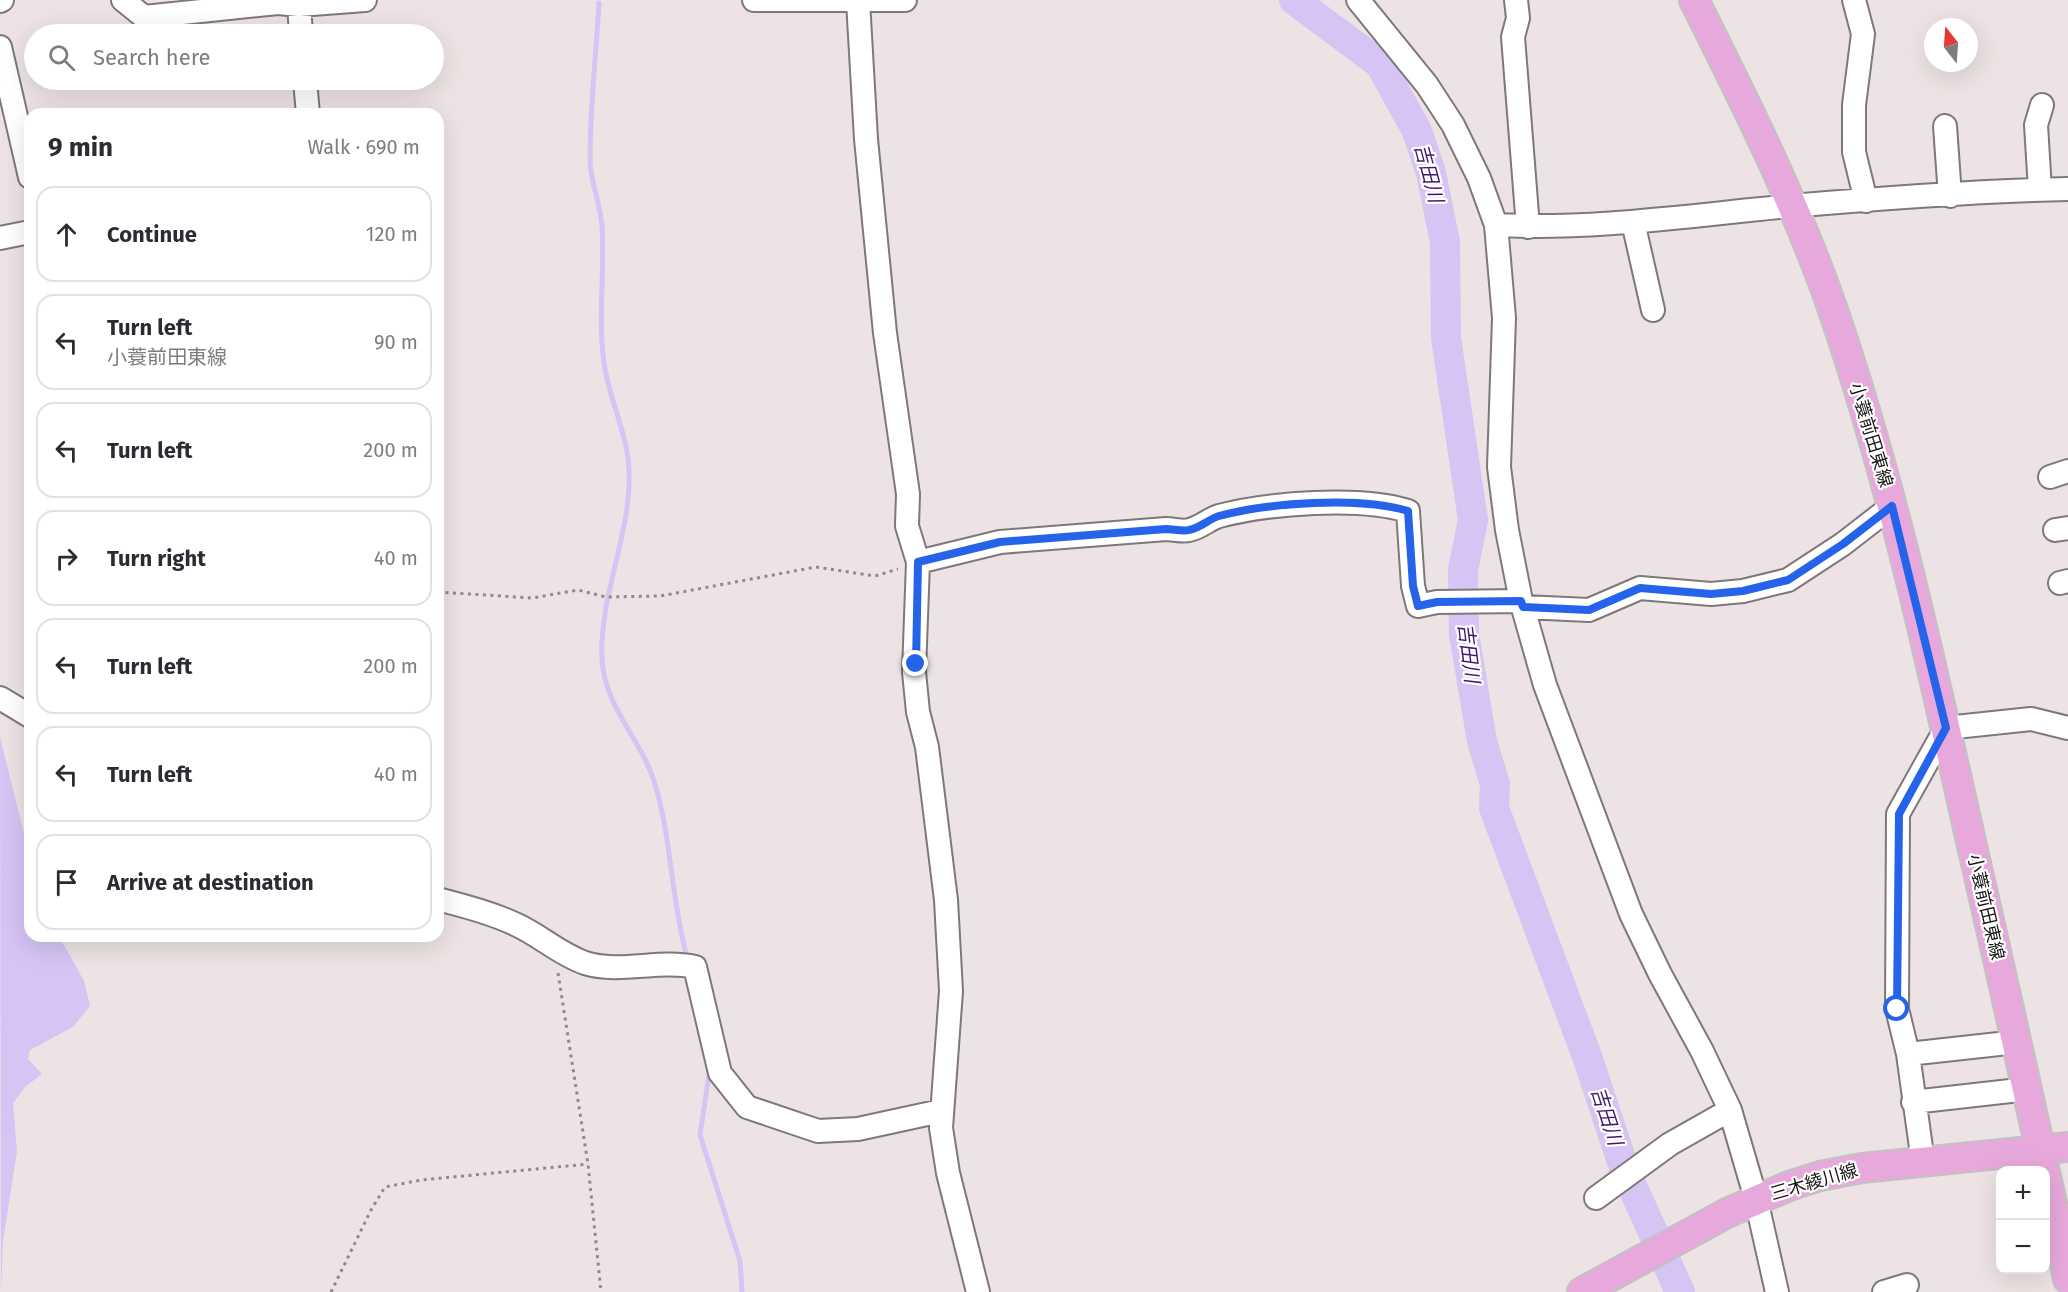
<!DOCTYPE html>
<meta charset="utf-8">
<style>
body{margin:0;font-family:"Fira Sans","Noto Sans JP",sans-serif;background:#f2f2f3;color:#2b2b33}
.controls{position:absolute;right:18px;bottom:18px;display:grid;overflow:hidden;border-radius:12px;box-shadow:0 6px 24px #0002}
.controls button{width:54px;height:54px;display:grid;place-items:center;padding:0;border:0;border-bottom:2px solid #e1e1e2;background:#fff;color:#2b2b33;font:30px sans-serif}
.compass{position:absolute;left:1924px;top:18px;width:54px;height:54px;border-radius:50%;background:#fff;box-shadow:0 6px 24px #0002;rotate:343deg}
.stop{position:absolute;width:18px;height:18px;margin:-14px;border:4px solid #2563eb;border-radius:50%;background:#fff}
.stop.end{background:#2563eb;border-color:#fff;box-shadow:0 2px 6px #0008}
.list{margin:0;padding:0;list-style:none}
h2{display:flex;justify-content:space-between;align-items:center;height:78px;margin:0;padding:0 24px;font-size:26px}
h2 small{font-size:20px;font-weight:400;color:#7c7c81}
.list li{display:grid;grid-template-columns:39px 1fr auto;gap:18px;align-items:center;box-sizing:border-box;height:96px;margin:0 12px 12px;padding:0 12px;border:2px solid #e1e1e2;border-radius:18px}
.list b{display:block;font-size:22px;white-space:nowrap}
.list p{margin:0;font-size:20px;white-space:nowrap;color:#7c7c81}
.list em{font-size:20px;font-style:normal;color:#7c7c81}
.icon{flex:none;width:33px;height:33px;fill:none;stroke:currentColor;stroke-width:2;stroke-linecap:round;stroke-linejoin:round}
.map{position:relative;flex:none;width:2068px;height:1292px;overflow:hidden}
.search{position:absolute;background:#fff;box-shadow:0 6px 24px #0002;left:24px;top:24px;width:420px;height:66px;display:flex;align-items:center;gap:15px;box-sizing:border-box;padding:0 21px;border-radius:33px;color:#7c7c81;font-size:22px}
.panel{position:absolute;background:#fff;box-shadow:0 6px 24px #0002;left:24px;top:108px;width:420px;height:834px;border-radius:18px}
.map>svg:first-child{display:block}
.water{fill:#d5c4f4}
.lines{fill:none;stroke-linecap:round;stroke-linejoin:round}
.stream{stroke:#d5c4f4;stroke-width:5}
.river{stroke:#d5c4f4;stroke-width:30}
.minor-casing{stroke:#807778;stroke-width:26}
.major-casing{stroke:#c3c2c2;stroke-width:32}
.path{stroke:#90898a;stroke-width:3;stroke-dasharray:3 4.5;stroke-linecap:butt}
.minor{stroke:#fff;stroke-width:22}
.major{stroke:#e7a9db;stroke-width:28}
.route{stroke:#2563eb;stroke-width:8}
.labels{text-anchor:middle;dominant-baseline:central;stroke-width:4.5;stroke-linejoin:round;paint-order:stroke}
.street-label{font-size:18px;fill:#171414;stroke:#fff}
.water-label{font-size:20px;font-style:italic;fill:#431770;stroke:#fff}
</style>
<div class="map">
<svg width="2068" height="1292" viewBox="0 0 2068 1292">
<rect width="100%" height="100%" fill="#ede3e4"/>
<path class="water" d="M 0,737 L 30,858 L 30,936 L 59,936 L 84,981 L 90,1006 L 73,1027 L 30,1050 L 28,1059 L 42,1074 L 26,1086 L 13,1103 L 17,1151 L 3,1241 L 1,1292 Z"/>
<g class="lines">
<path class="stream" d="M 599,3 C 596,55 590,107 590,160 C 590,182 601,204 602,227 C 605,274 597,322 605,369 C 611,403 627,434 629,469 C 632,533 599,595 602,659 C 604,707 642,740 655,784 C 672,841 671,900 687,957
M 709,1075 L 700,1135 L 740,1261 L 742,1292"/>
<path class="river" d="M 1294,0 L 1380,64 L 1417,131 L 1431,173 L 1445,242 L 1446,338 L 1473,520 L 1463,570 L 1464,634 L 1482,741 L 1495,784 L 1494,808 L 1588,1059 L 1624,1168 L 1680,1292"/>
<defs>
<path id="minor" d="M 123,0 L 144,17 L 278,3 L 299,5 L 365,0
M 754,0 L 905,0
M 1358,0 L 1427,85 L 1453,125 L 1479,178 L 1496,225 L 1504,318 L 1499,467 L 1507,530 L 1521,601 L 1545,685 L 1631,914 L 1660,974 L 1702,1051 L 1730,1110 L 1756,1199 L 1777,1292
M 1516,0 L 1518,18 L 1513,37 L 1528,227
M 1854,0 L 1863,34 L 1854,105 L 1854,152 L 1866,201
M 0,1 L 2,0
M 858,1 L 866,139 L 885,333 L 908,494 L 907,526 L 918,562 L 914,672 L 918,712 L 927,747 L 946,900 L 951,991 L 941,1128 L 948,1173 L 978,1292
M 299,5 L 301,34
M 0,47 L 30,177
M 305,80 L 308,114
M 1945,126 L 1950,196
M 2040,190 L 2036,125 L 2042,105
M 1633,222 L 1653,310
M 1496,225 C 1595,230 1693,215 1791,206 C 1883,198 1976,191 2068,189
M 0,238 L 30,232
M 2050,477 L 2068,471
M 2055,530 L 2068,528
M 918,562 L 1000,542 L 1166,529 C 1173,529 1183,532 1189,530 C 1200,528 1209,519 1219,516 C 1269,503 1359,496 1408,511 L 1413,586 L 1418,606 L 1437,602 L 1521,601
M 2060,583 L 2068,581
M 1523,607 L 1589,610 L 1640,588 L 1711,594 L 1743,591 L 1788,580 L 1843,544 L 1892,506
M 0,698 L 30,716
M 438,899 C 464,906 492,913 517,925 C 541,936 559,954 585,963 C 620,974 659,959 695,967 L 720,1073 L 747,1107 L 818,1131 L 858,1129 L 941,1111
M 1908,1054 L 2017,1042
M 1913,1102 L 2028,1089
M 1923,1162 L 1908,1054 L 1897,1009 L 1898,814 L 1946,728 L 2031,719 L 2068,728
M 1596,1198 L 1670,1144 L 1730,1110
M 1884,1292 L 1907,1285"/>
<path id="major" d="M 1694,0 C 1745,102 1797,205 1834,313 C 1889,474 1926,641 1963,806 C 1999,964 2035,1121 2068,1279
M 1582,1292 L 1727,1213 L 1789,1186 L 1820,1176 L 1862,1168 L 2068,1147"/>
</defs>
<use href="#minor" class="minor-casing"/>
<use href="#major" class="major-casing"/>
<path class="path" d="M 438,592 L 532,598 L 578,590 L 606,597 L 660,596 L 816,567 L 875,576 L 898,569
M 558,973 L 588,1164 L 601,1292
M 331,1292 L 371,1210 L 385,1187 L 421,1180 L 588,1164"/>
<use href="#minor" class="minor"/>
<use href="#major" class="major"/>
</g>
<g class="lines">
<path class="route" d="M 916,664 L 918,562 L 1000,542 L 1166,529 C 1173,529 1183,532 1189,530 C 1200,528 1209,519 1219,516 C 1268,503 1359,496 1408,511 L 1413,586 L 1418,606 L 1437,602 L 1521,601 L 1523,607 L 1589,610 L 1640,588 L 1711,594 L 1743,591 L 1788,580 L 1843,544 L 1892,506 L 1946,728 L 1899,814 L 1897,1009"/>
</g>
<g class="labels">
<g class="street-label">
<text transform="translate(1871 435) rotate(73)">小蓑前田東線</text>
<text transform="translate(1986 907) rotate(77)">小蓑前田東線</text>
<text transform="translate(1814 1182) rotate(-16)">三木綾川線</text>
</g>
<g class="water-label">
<text transform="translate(1429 173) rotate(75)">吉田川</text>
<text transform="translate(1469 653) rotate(83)">吉田川</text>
<text transform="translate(1607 1116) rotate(72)">吉田川</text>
</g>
</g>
</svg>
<div class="controls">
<button>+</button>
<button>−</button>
</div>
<svg class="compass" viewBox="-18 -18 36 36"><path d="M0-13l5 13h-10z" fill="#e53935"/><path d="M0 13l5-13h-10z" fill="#7c7c81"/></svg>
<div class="stop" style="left:1897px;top:1009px"></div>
<div class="stop end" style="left:916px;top:664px"></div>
<div class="search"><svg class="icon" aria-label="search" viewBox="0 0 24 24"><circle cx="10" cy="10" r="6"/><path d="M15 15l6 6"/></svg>Search here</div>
<section class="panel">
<h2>9 min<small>Walk · 690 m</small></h2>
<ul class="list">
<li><svg class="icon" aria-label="ahead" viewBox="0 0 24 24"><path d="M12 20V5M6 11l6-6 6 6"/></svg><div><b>Continue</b></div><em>120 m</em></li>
<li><svg class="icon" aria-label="left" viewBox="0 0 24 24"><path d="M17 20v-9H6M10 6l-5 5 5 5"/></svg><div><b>Turn left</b><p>小蓑前田東線</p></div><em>90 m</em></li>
<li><svg class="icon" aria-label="left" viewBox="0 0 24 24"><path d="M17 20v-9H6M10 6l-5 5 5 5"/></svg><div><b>Turn left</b></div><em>200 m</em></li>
<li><svg class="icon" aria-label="right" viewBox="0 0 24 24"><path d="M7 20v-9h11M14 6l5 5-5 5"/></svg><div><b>Turn right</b></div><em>40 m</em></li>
<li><svg class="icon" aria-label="left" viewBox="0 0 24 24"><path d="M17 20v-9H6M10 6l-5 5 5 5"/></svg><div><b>Turn left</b></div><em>200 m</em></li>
<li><svg class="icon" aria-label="left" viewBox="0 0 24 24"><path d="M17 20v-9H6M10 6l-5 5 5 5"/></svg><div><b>Turn left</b></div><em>40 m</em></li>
<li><svg class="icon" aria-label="arrive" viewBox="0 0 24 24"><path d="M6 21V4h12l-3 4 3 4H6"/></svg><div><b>Arrive at destination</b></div></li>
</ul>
</section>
</div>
